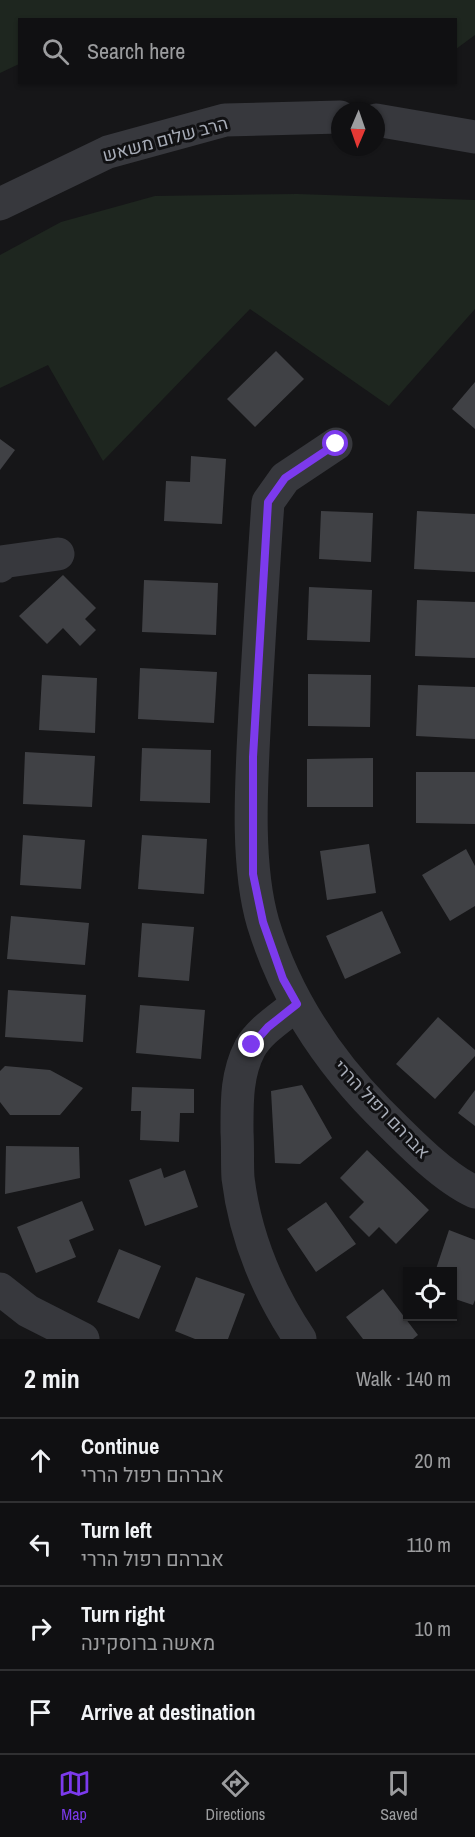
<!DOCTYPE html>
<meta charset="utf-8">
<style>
body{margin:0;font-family:"Archivo Narrow",Heebo,sans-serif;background:#1e1e20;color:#f1f3f6}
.controls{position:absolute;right:18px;bottom:18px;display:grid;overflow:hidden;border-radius:0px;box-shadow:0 2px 4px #0004}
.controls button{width:54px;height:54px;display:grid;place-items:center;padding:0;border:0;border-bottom:2px solid #303032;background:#101012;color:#f1f3f6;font:30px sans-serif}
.compass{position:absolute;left:331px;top:102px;width:54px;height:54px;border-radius:50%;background:#101012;box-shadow:0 2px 4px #0004;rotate:182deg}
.stop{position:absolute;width:18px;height:18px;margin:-14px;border:4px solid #7c3aed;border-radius:50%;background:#fff}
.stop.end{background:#7c3aed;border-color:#fff;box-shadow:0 2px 6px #0008}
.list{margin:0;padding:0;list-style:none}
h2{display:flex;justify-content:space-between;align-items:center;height:78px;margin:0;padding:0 24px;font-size:26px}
h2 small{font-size:20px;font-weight:400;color:#9c9d9f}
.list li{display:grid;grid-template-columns:39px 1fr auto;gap:18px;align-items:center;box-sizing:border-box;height:84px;padding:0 24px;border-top:2px solid #303032}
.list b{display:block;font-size:22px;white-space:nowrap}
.list p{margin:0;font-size:20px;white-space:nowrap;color:#9c9d9f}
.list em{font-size:20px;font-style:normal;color:#9c9d9f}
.icon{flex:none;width:33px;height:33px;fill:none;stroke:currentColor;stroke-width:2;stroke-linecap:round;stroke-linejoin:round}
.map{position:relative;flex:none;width:475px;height:1339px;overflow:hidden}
.search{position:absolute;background:#101012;box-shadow:0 2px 4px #0004;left:18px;right:18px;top:18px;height:66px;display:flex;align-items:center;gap:15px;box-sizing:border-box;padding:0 21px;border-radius:0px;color:#9c9d9f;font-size:22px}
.sheet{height:414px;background:#101012}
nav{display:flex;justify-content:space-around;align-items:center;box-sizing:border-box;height:84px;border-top:2px solid #303032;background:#101012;font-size:16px;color:#9c9d9f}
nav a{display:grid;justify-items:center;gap:3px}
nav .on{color:#7c3aed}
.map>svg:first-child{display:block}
.green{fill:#1e261f}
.building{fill:#404145}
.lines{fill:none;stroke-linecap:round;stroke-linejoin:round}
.minor{stroke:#37383d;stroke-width:33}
.route{stroke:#7c3aed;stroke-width:8}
.labels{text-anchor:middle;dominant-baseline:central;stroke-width:6;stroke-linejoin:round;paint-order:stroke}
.street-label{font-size:18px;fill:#a8adb8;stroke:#111113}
</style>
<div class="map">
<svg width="475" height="1339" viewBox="0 0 475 1339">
<rect width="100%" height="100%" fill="#161618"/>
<path class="green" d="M 0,0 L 475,0 L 475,35 L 456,49 L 456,20 L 20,20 L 19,64 L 0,73 Z
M 297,194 L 475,200 L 475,309 L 389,406 L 250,309 L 103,461 L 48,365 L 0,388 L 0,255 L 61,222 L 155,196 Z"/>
<path class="building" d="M 276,351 L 304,379 L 255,427 L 227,399 Z
M 475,382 L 475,429 L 452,409 Z
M 0,439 L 15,450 L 0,470 Z
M 191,456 L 226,459 L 222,524 L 164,521 L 166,481 L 190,482 Z
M 321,511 L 373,513 L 371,562 L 319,559 Z
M 417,511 L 475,514 L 475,572 L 414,569 Z
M 63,575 L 96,608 L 85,619 L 96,630 L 80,646 L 63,628 L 47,644 L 19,616 Z
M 144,580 L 218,583 L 216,635 L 142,632 Z
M 309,587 L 372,590 L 370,642 L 307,640 Z
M 417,600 L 475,602 L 475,658 L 415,656 Z
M 140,668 L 217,672 L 214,723 L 138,719 Z
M 308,674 L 371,675 L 370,727 L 308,726 Z
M 42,675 L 97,678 L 95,733 L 39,730 Z
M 418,685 L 475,687 L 475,739 L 416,736 Z
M 142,748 L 211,750 L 210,803 L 140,801 Z
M 25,752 L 95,756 L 92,807 L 23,804 Z
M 373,758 L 373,807 L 307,807 L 307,759 Z
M 416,772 L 475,772 L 475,824 L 416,823 Z
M 23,835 L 85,840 L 81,889 L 20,885 Z
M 142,835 L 207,839 L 204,894 L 138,889 Z
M 369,844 L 376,893 L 327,900 L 320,851 Z
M 466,849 L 475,866 L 475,906 L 450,921 L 422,875 Z
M 382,911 L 401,953 L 345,979 L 326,936 Z
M 11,916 L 89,923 L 85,965 L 7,959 Z
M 142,923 L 194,927 L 189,981 L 138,977 Z
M 8,990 L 86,995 L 83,1042 L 5,1037 Z
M 140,1005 L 205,1010 L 201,1059 L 136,1053 Z
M 438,1017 L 475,1050 L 475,1056 L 435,1099 L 396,1064 Z
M 5,1066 L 50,1070 L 83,1088 L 60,1115 L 10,1115 L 0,1102 L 0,1071 Z
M 302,1085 L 332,1138 L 300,1164 L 275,1163 L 271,1091 Z
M 132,1087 L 194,1089 L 194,1113 L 180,1113 L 179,1142 L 140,1140 L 141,1111 L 131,1111 Z
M 475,1090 L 475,1126 L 458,1113 Z
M 6,1146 L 79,1147 L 80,1178 L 5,1194 Z
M 367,1150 L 429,1210 L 396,1244 L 379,1227 L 369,1237 L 349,1217 L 364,1202 L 340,1178 Z
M 161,1168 L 164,1178 L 185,1170 L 198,1207 L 145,1226 L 129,1180 Z
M 82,1201 L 94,1230 L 69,1240 L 76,1257 L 36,1273 L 17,1227 Z
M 326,1202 L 356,1244 L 316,1272 L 287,1229 Z
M 449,1230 L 475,1240 L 475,1300 L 473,1305 L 452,1298 L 452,1272 L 435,1272 Z
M 119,1249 L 161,1266 L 139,1319 L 97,1302 Z
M 196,1277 L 245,1294 L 228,1339 L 195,1339 L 175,1331 Z
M 383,1289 L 418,1335 L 413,1339 L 363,1339 L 346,1317 Z"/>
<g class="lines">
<path class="minor" d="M 376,120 L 475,137
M 0,204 L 108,152 L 225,120 L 340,117
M 336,444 L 285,478 L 268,502 C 263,571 259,641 255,710 C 252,775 245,861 263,923 C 285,995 325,1057 378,1111 C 404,1137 442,1177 475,1192
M 0,566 L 2,562 L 58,554
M 297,1004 C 282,1017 260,1030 250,1048 C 236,1075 237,1103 237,1132 C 238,1148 237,1163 238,1178 C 245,1236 268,1291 300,1339
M 0,1289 L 28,1311 L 83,1339"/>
</g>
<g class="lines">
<path class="route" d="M 252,1045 L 268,1027 L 297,1004 L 283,979 L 263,922 L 253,874 L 253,757 L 268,502 L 285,478 L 336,444"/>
</g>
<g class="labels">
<g class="street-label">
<text transform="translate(165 139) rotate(-15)">הרב שלום משאש</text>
<text transform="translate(382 1109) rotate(46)">אברהם רפול הררי</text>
</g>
</g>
</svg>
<div class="controls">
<button><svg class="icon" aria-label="locate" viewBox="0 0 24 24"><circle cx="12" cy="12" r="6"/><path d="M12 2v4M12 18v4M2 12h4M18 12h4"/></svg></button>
</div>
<svg class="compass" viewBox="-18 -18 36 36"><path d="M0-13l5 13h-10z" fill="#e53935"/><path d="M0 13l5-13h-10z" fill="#9c9d9f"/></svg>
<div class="stop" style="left:336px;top:444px"></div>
<div class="stop end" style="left:252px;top:1045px"></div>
<div class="search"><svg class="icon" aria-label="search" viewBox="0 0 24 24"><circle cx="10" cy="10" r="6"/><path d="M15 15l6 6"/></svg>Search here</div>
</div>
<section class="sheet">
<h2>2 min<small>Walk · 140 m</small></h2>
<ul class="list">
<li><svg class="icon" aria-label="ahead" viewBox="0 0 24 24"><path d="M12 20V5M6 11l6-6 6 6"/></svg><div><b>Continue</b><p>אברהם רפול הררי</p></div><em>20 m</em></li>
<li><svg class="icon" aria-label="left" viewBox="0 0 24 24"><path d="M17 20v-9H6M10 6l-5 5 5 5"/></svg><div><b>Turn left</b><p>אברהם רפול הררי</p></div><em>110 m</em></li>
<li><svg class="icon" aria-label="right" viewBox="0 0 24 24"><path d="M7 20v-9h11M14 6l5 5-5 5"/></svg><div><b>Turn right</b><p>מאשה ברוסקינה</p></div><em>10 m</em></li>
<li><svg class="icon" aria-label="arrive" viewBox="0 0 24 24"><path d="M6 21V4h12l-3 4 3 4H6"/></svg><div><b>Arrive at destination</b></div></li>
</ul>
</section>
<nav>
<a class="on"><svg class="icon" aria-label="map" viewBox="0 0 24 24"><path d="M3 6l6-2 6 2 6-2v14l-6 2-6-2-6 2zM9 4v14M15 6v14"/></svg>Map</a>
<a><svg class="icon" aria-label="directions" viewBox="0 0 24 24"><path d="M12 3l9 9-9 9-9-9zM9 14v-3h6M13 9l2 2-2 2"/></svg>Directions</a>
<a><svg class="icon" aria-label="saved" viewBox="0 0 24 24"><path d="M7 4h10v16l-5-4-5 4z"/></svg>Saved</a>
</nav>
